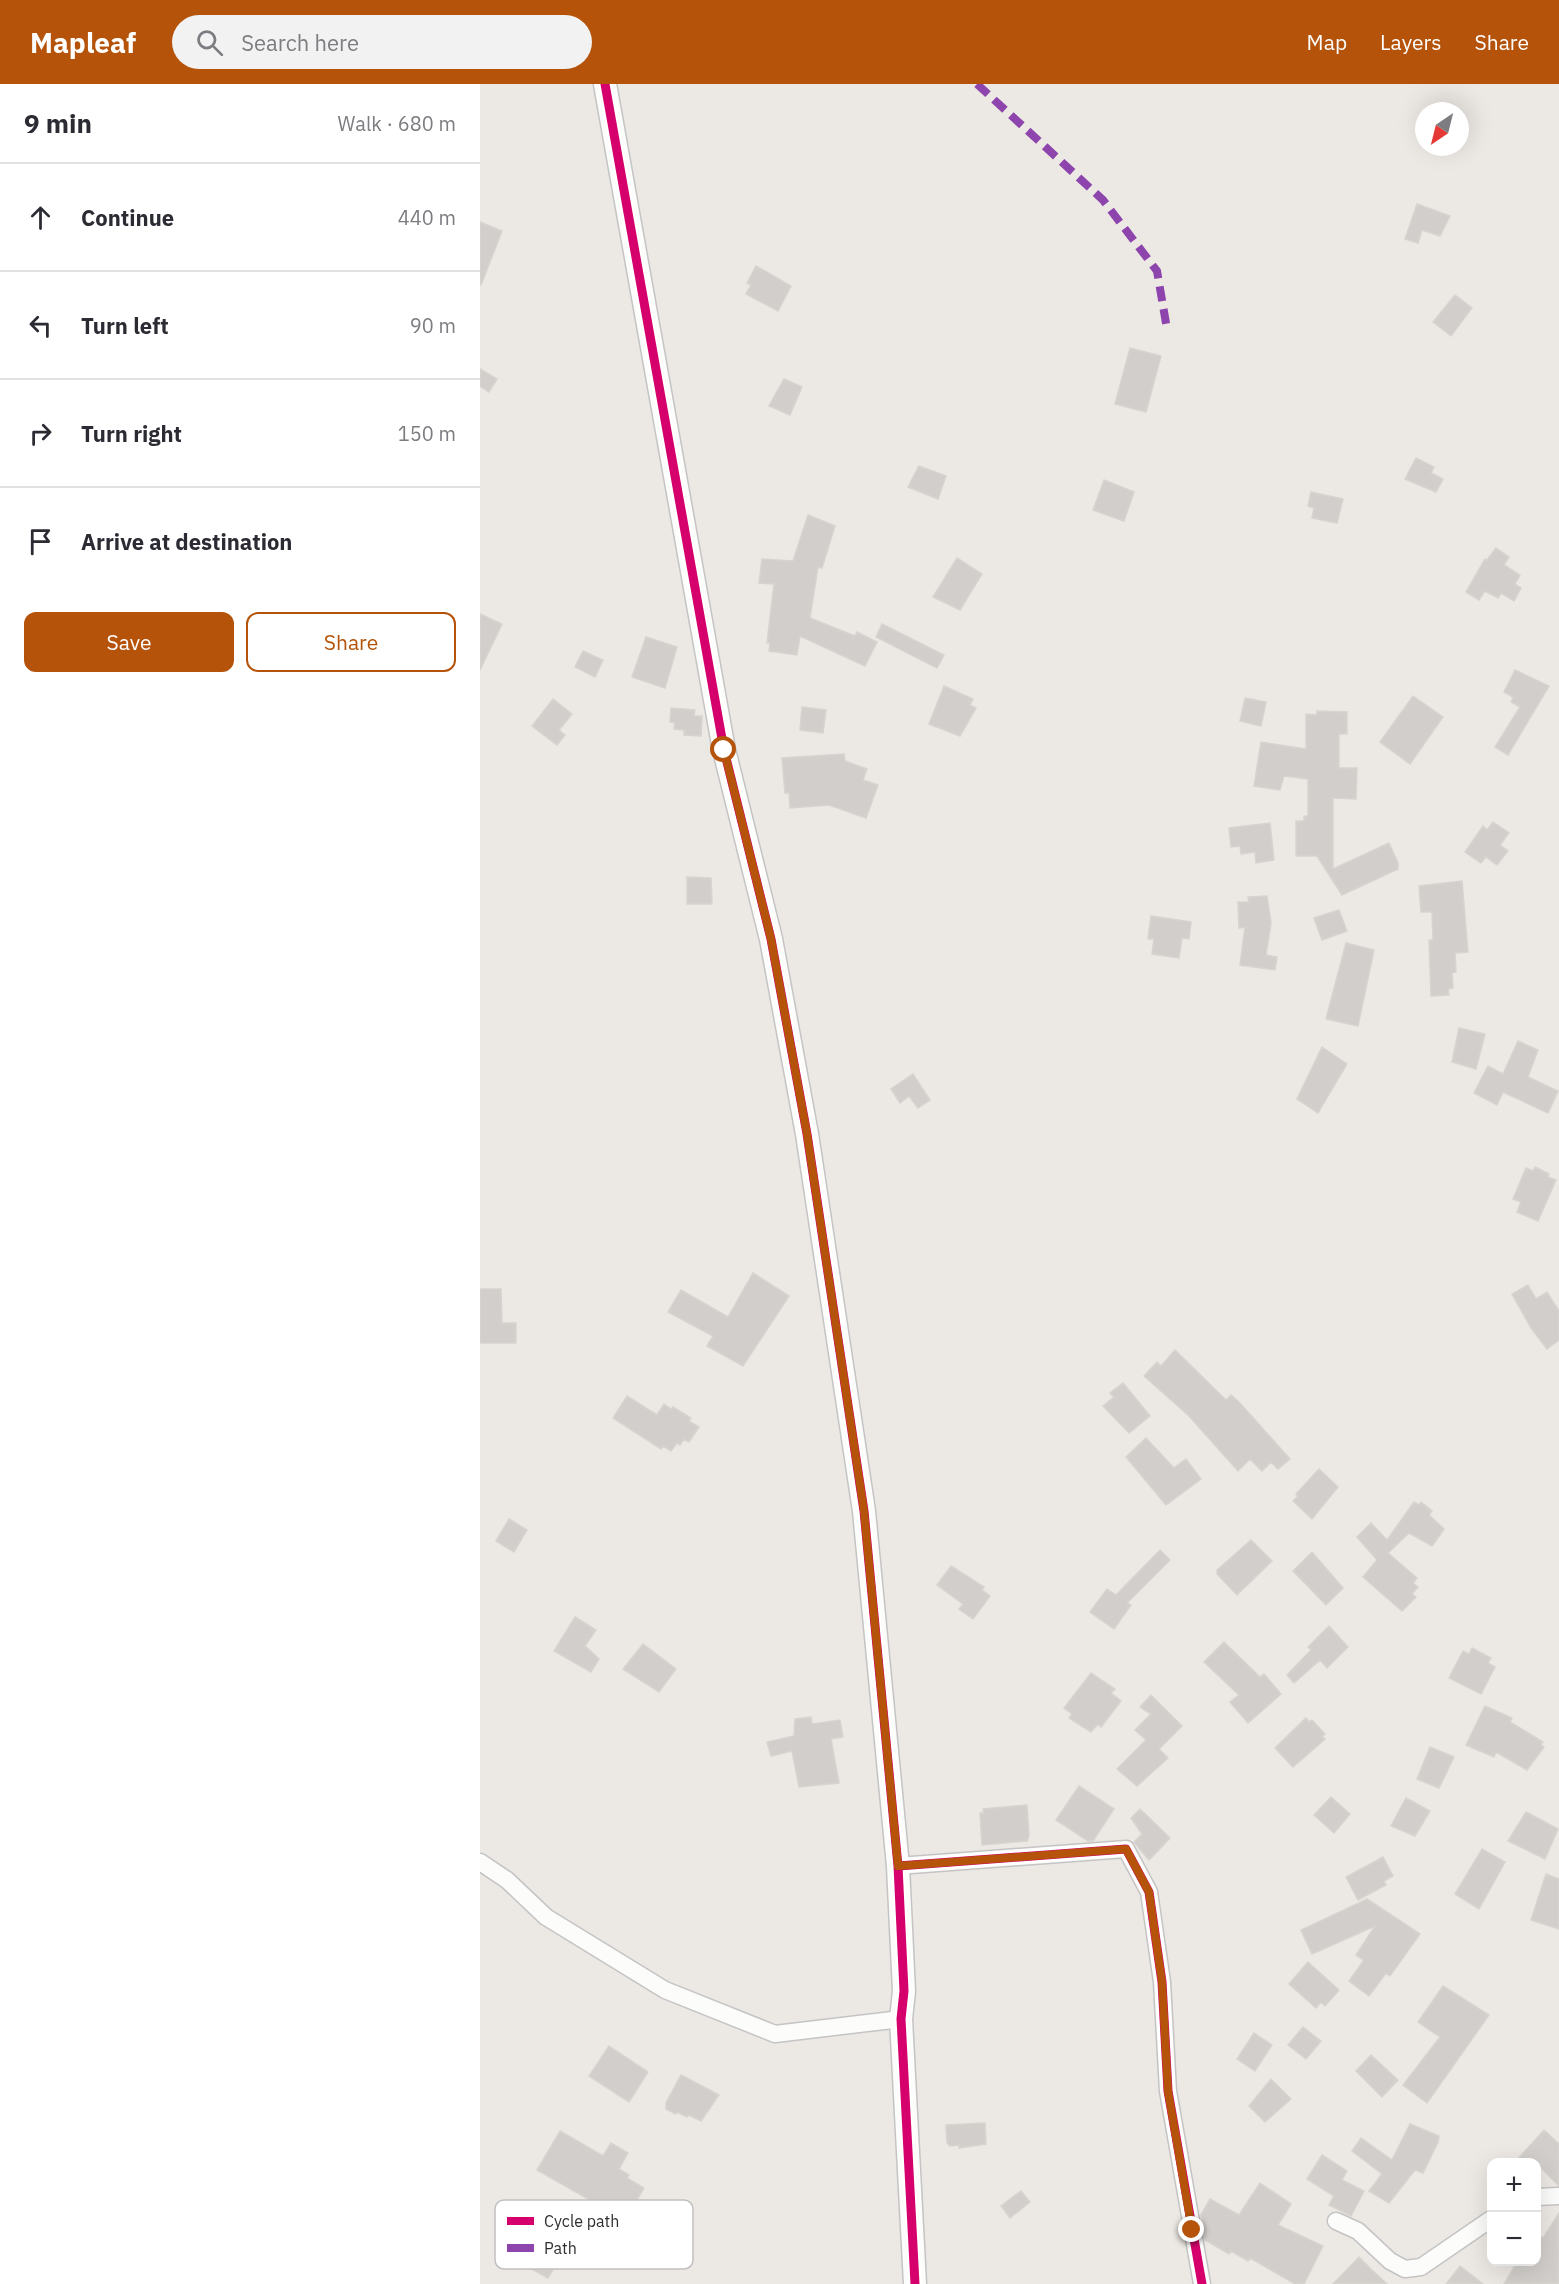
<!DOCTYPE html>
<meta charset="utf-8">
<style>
body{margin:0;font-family:"IBM Plex Sans",sans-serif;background:#f2f2f3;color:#2b2b33}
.controls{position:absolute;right:18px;bottom:18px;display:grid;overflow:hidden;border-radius:12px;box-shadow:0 6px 24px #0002}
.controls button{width:54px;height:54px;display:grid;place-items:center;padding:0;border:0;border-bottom:2px solid #e1e1e2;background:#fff;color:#2b2b33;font:30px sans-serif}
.compass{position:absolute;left:935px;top:18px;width:54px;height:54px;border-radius:50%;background:#fff;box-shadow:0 6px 24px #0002;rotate:215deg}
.stop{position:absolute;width:18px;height:18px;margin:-14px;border:4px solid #b45309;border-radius:50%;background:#fff}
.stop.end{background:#b45309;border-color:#fff;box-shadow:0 2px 6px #0008}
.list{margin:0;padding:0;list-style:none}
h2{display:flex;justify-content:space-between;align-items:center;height:78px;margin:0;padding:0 24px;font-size:26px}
h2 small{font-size:20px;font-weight:400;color:#7c7c81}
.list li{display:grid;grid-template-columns:39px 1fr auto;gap:18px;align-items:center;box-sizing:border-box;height:108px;padding:0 24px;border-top:2px solid #e1e1e2}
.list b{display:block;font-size:22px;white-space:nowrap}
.list em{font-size:20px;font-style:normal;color:#7c7c81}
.actions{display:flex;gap:12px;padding:18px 24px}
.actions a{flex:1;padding:14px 0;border:2px solid #b45309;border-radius:12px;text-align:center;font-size:21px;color:#b45309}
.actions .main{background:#b45309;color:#fff}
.icon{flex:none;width:33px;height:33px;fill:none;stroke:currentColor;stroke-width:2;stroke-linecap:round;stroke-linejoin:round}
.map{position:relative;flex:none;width:1079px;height:2200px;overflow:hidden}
header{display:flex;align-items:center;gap:36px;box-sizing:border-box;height:84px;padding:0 30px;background:#b45309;color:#fff}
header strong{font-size:28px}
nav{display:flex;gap:33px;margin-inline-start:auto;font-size:21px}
.search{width:420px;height:54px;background:#f2f2f3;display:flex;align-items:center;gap:15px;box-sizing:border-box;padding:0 21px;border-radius:33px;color:#7c7c81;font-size:22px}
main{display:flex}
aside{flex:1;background:#fff}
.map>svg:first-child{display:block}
.building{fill:#d1cecb;stroke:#d7d4d0;stroke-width:1.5}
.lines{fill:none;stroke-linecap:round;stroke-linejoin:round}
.street-casing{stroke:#c5c4c5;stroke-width:19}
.secondary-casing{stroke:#c5c4c5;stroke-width:25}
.street{stroke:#fcfcfb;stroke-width:16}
.secondary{stroke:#fcfcfb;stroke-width:22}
.quiet{stroke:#8e44ad;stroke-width:8;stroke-dasharray:15 8;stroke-linecap:butt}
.cycleway-casing{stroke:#fff;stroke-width:13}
.cycleway{stroke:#d6006c;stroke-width:9}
.route{stroke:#b45309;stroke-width:8}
.key{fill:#fff;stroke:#c0c0c0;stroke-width:1.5}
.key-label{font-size:16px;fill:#2e2e2e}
</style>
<header>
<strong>Mapleaf</strong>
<div class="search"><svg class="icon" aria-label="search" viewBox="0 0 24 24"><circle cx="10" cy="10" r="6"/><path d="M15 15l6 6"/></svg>Search here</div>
<nav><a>Map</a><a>Layers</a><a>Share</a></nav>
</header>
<main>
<aside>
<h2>9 min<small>Walk · 680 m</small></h2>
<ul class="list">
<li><svg class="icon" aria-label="ahead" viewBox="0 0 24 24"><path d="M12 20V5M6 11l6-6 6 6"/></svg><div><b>Continue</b></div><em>440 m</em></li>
<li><svg class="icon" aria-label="left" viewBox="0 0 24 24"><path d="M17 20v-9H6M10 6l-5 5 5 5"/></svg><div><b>Turn left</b></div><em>90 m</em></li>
<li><svg class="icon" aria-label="right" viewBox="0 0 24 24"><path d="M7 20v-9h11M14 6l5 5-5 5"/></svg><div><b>Turn right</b></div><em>150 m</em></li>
<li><svg class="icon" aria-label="arrive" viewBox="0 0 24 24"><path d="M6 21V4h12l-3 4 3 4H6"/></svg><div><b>Arrive at destination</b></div></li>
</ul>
<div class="actions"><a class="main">Save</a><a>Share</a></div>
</aside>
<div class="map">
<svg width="1079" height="2200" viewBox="0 0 1079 2200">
<rect width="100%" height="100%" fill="#ece8e4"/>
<path class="building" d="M 937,120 L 970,132 L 960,152 L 942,146 L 938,159 L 925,155 Z
M 0,138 L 22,147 L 1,201 L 0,201 Z
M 276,182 L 311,202 L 298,227 L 266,210 L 271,201 L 267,199 Z
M 975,211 L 992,224 L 971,252 L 953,238 Z
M 650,264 L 681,272 L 666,328 L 635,320 Z
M 0,285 L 17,295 L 9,308 L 0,302 Z
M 304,295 L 322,303 L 310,331 L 289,322 Z
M 936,374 L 954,383 L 951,389 L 963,395 L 956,408 L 925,395 Z
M 439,382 L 466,392 L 458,415 L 428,403 Z
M 624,396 L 654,408 L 644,437 L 613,426 Z
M 831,408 L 863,415 L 857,439 L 832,434 L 834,424 L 828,422 Z
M 328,431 L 355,442 L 342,484 L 338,483 L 330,534 L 375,552 L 377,548 L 397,558 L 385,582 L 320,552 L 317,571 L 289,567 L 290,559 L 287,559 L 294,500 L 279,499 L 282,475 L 313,477 Z
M 1016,464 L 1029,473 L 1024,481 L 1040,491 L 1035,500 L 1041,504 L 1034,517 L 1021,509 L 1018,514 L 1005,507 L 999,516 L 986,508 L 1005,475 L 1007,476 Z
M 477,474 L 502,490 L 480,526 L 453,513 Z
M 0,530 L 22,540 L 0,586 Z
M 402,540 L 464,571 L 457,584 L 396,553 Z
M 166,553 L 197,563 L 185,604 L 152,593 Z
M 103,567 L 123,576 L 115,593 L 95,583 Z
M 1035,586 L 1069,602 L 1028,671 L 1015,663 L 1040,623 L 1031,618 L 1033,613 L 1024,608 Z
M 464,602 L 493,615 L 490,621 L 496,624 L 480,652 L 449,640 Z
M 933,612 L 963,633 L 930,680 L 900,658 Z
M 765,614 L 786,618 L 781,642 L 760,637 Z
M 73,615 L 92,630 L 79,646 L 85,651 L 77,661 L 52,642 Z
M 322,623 L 346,626 L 343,649 L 320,646 Z
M 191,624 L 215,626 L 214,632 L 222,632 L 221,652 L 204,651 L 204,646 L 194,645 L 195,639 L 190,638 Z
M 837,627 L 867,628 L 867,650 L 859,650 L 859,684 L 877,684 L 876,715 L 853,714 L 853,785 L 909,759 L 918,779 L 918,785 L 862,811 L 837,772 L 816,772 L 816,737 L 824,737 L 824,732 L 828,732 L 828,695 L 804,692 L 800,706 L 774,702 L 781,658 L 826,665 L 826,630 L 837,631 Z
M 364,670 L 365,677 L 387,685 L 383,696 L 398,701 L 386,734 L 349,721 L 310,724 L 309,709 L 305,709 L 302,674 Z
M 1013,738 L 1029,749 L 1020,761 L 1028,767 L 1017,781 L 1006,773 L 1001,779 L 985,768 L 1003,742 L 1007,746 Z
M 790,739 L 794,776 L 776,779 L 775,768 L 761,770 L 760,762 L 751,763 L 749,744 Z
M 207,793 L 231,794 L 232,820 L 207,820 Z
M 982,797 L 988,868 L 975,869 L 976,888 L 972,889 L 973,904 L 968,905 L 969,911 L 951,912 L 949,856 L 953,856 L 952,828 L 941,828 L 939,802 Z
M 787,812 L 791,839 L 786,871 L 797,873 L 795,886 L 760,881 L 765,843 L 759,844 L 758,818 L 769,818 L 768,813 Z
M 859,826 L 867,847 L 842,856 L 834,834 Z
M 671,832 L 711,838 L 709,855 L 702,854 L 699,874 L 672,870 L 674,855 L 668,855 Z
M 866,859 L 894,866 L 878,942 L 846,935 Z
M 979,944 L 1005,950 L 996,985 L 972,978 Z
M 1038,957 L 1058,966 L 1048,993 L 1078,1007 L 1068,1029 L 1023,1008 L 1017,1021 L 994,1009 L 1008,982 L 1023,990 Z
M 842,963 L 867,980 L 838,1029 L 817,1015 Z
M 433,990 L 450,1016 L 438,1024 L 429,1012 L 420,1019 L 411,1005 Z
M 1055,1083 L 1069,1090 L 1068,1093 L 1076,1096 L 1058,1137 L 1037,1128 L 1041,1118 L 1033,1115 L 1046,1084 L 1053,1087 Z
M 273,1189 L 309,1212 L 263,1282 L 227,1262 L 233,1252 L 188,1228 L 201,1206 L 248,1233 Z
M 1048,1201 L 1056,1215 L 1067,1208 L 1079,1227 L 1079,1256 L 1067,1265 L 1051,1244 L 1032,1210 Z
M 0,1205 L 21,1205 L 22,1239 L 36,1239 L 36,1259 L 0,1259 Z
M 695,1266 L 746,1316 L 751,1311 L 758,1317 L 810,1375 L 798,1385 L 791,1378 L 782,1387 L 770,1375 L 758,1387 L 708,1331 L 664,1292 L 677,1278 L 681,1282 Z
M 643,1299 L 670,1332 L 649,1349 L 623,1322 L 634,1313 L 630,1309 Z
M 147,1312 L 177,1331 L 184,1320 L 191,1325 L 193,1323 L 211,1334 L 209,1337 L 219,1343 L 209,1358 L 204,1355 L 200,1361 L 197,1359 L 191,1367 L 183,1362 L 181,1365 L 133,1334 Z
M 666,1354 L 694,1384 L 706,1375 L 721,1395 L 686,1421 L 646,1373 Z
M 839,1385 L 858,1403 L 832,1435 L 813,1417 L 818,1412 L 816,1410 Z
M 934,1418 L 939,1421 L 941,1418 L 952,1427 L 949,1431 L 964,1445 L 952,1462 L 929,1449 L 908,1469 L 937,1494 L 933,1499 L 938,1503 L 932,1510 L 936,1513 L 922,1527 L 883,1493 L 897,1476 L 877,1453 L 891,1439 L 907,1456 Z
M 29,1435 L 47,1446 L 34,1468 L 16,1457 Z
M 771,1456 L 792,1477 L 757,1511 L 737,1490 L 737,1486 Z
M 680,1466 L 690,1476 L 647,1519 L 651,1521 L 634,1545 L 610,1528 L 627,1505 L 636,1511 Z
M 832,1468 L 863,1504 L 846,1521 L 813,1487 Z
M 471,1482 L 504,1503 L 502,1506 L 510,1512 L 493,1535 L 479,1525 L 483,1520 L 457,1501 Z
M 95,1533 L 116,1546 L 105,1562 L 119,1575 L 111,1588 L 74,1567 Z
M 849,1542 L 868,1563 L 847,1584 L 840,1576 L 814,1599 L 807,1591 L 831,1566 L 828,1563 Z
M 744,1558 L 780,1593 L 784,1590 L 801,1610 L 768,1639 L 750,1618 L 759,1611 L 724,1578 Z
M 163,1560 L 196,1585 L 179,1608 L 143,1585 Z
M 992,1564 L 1011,1574 L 1008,1579 L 1015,1583 L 1001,1610 L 969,1594 L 983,1567 L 989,1570 Z
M 611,1589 L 635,1605 L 631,1609 L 641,1617 L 621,1643 L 618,1640 L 611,1648 L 589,1634 L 592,1630 L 584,1624 Z
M 671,1611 L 702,1642 L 679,1665 L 688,1674 L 657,1702 L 637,1685 L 666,1656 L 655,1646 L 671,1630 L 660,1623 Z
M 1005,1622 L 1032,1634 L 1030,1638 L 1063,1658 L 1061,1661 L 1064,1663 L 1047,1686 L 1016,1668 L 1014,1673 L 986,1661 Z
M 331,1633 L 332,1640 L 360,1636 L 363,1653 L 351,1655 L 359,1699 L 319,1703 L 312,1667 L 291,1672 L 287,1658 L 314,1652 L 315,1635 Z
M 826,1634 L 829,1638 L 832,1636 L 845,1650 L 842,1653 L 845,1655 L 813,1683 L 795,1664 Z
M 950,1663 L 974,1673 L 959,1704 L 937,1695 Z
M 599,1702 L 634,1725 L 613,1757 L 608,1757 L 576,1736 Z
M 851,1713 L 870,1730 L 854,1749 L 834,1731 Z
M 926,1714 L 950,1727 L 935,1752 L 911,1742 Z
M 547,1721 L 549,1752 L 547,1757 L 502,1761 L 500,1729 L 504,1729 L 503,1725 Z
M 660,1725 L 690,1754 L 669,1776 L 654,1758 L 662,1750 L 651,1734 Z
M 1046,1728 L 1078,1745 L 1065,1775 L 1028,1757 Z
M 1002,1765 L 1025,1778 L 999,1825 L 975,1810 Z
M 903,1773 L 913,1792 L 904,1797 L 906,1801 L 878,1816 L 866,1793 Z
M 1066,1790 L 1079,1795 L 1079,1845 L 1051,1836 Z
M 887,1815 L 940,1850 L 910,1892 L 906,1889 L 889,1912 L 869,1897 L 884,1876 L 876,1871 L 895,1842 L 832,1870 L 821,1846 Z
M 828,1878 L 859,1906 L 845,1922 L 841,1918 L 836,1924 L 809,1900 Z
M 963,1902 L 1009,1931 L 947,2019 L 923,2001 L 960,1953 L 938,1938 Z
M 823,1943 L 841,1957 L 826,1975 L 808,1961 Z
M 774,1949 L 792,1961 L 775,1987 L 757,1975 Z
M 129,1962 L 168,1988 L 149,2018 L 109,1992 Z
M 891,1971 L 918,1996 L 902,2013 L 876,1987 Z
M 201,1991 L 239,2011 L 221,2037 L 209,2031 L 207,2033 L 197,2028 L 196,2030 L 186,2025 L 186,2019 Z
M 791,1995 L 811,2015 L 785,2038 L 769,2022 Z
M 505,2039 L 506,2060 L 479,2064 L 479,2061 L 470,2062 L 467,2059 L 466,2041 Z
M 930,2040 L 959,2052 L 958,2058 L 943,2089 L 935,2086 L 909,2119 L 889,2107 L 902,2090 L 872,2067 L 881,2054 L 912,2076 Z
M 1064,2046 L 1079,2060 L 1079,2102 L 1056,2079 L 1034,2079 Z
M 80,2047 L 123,2072 L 131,2059 L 148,2069 L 139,2085 L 149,2091 L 147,2094 L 164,2104 L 145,2136 L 57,2086 Z
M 842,2071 L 867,2087 L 862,2096 L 884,2107 L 871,2132 L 849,2121 L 854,2112 L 827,2095 Z
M 780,2099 L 811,2120 L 798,2141 L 843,2162 L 824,2200 L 815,2200 L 770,2174 L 768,2177 L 751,2167 L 749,2170 L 725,2156 L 721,2131 L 730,2115 L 759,2131 Z
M 541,2107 L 550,2118 L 530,2134 L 521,2122 Z
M 1079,2129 L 1079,2200 L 1024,2200 L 1037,2178 L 1056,2178 L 1056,2150 L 1063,2154 Z
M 58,2164 L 79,2175 L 68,2194 L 48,2183 Z
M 879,2173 L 891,2185 L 907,2200 L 853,2200 Z
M 980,2182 L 1003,2200 L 966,2200 Z"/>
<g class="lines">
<defs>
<path id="street" d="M 0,1778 L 27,1796 L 66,1833 L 185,1906 L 295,1950 L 421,1935
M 418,1782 L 646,1765 L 669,1808 L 682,1898 L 688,2007 L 722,2200
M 1056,2113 L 1079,2112
M 856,2137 L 878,2147 L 910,2177 L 925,2185 L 941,2183 L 1011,2135"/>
<path id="secondary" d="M 125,0 L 244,666 L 291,855 L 327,1050 L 384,1427 L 418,1782 L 424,1907 L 421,1935 L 435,2200"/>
</defs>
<use href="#street" class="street-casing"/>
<use href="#secondary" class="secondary-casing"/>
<use href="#street" class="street"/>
<use href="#secondary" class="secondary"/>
<path class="quiet" d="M 497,0 L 623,116 L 677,187 L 687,245"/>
<defs>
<path id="cycleway" d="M 125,0 L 244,666 L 291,855 L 327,1050 L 384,1427 L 418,1782 L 424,1907 L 421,1935 L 435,2200
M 418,1782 L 646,1765 L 669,1808 L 682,1898 L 688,2007 L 722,2200"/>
</defs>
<use href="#cycleway" class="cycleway-casing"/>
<use href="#cycleway" class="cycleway"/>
</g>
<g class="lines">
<path class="route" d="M 244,666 L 291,855 L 327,1050 L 384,1427 L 418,1782 L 646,1765 L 669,1808 L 682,1898 L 688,2007 L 712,2146"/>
</g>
<rect x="15" y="2116" width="198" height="69" rx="9" class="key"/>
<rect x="27" y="2133" width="27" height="8" fill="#d6006c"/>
<rect x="27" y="2160" width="27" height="8" fill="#8e44ad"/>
<g class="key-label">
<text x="64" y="2143">Cycle path</text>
<text x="64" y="2170">Path</text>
</g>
</svg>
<div class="controls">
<button>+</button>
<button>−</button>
</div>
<svg class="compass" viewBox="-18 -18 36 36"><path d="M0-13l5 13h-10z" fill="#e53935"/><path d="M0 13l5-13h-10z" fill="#7c7c81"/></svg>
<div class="stop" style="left:244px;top:666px"></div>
<div class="stop end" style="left:712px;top:2146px"></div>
</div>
</main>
